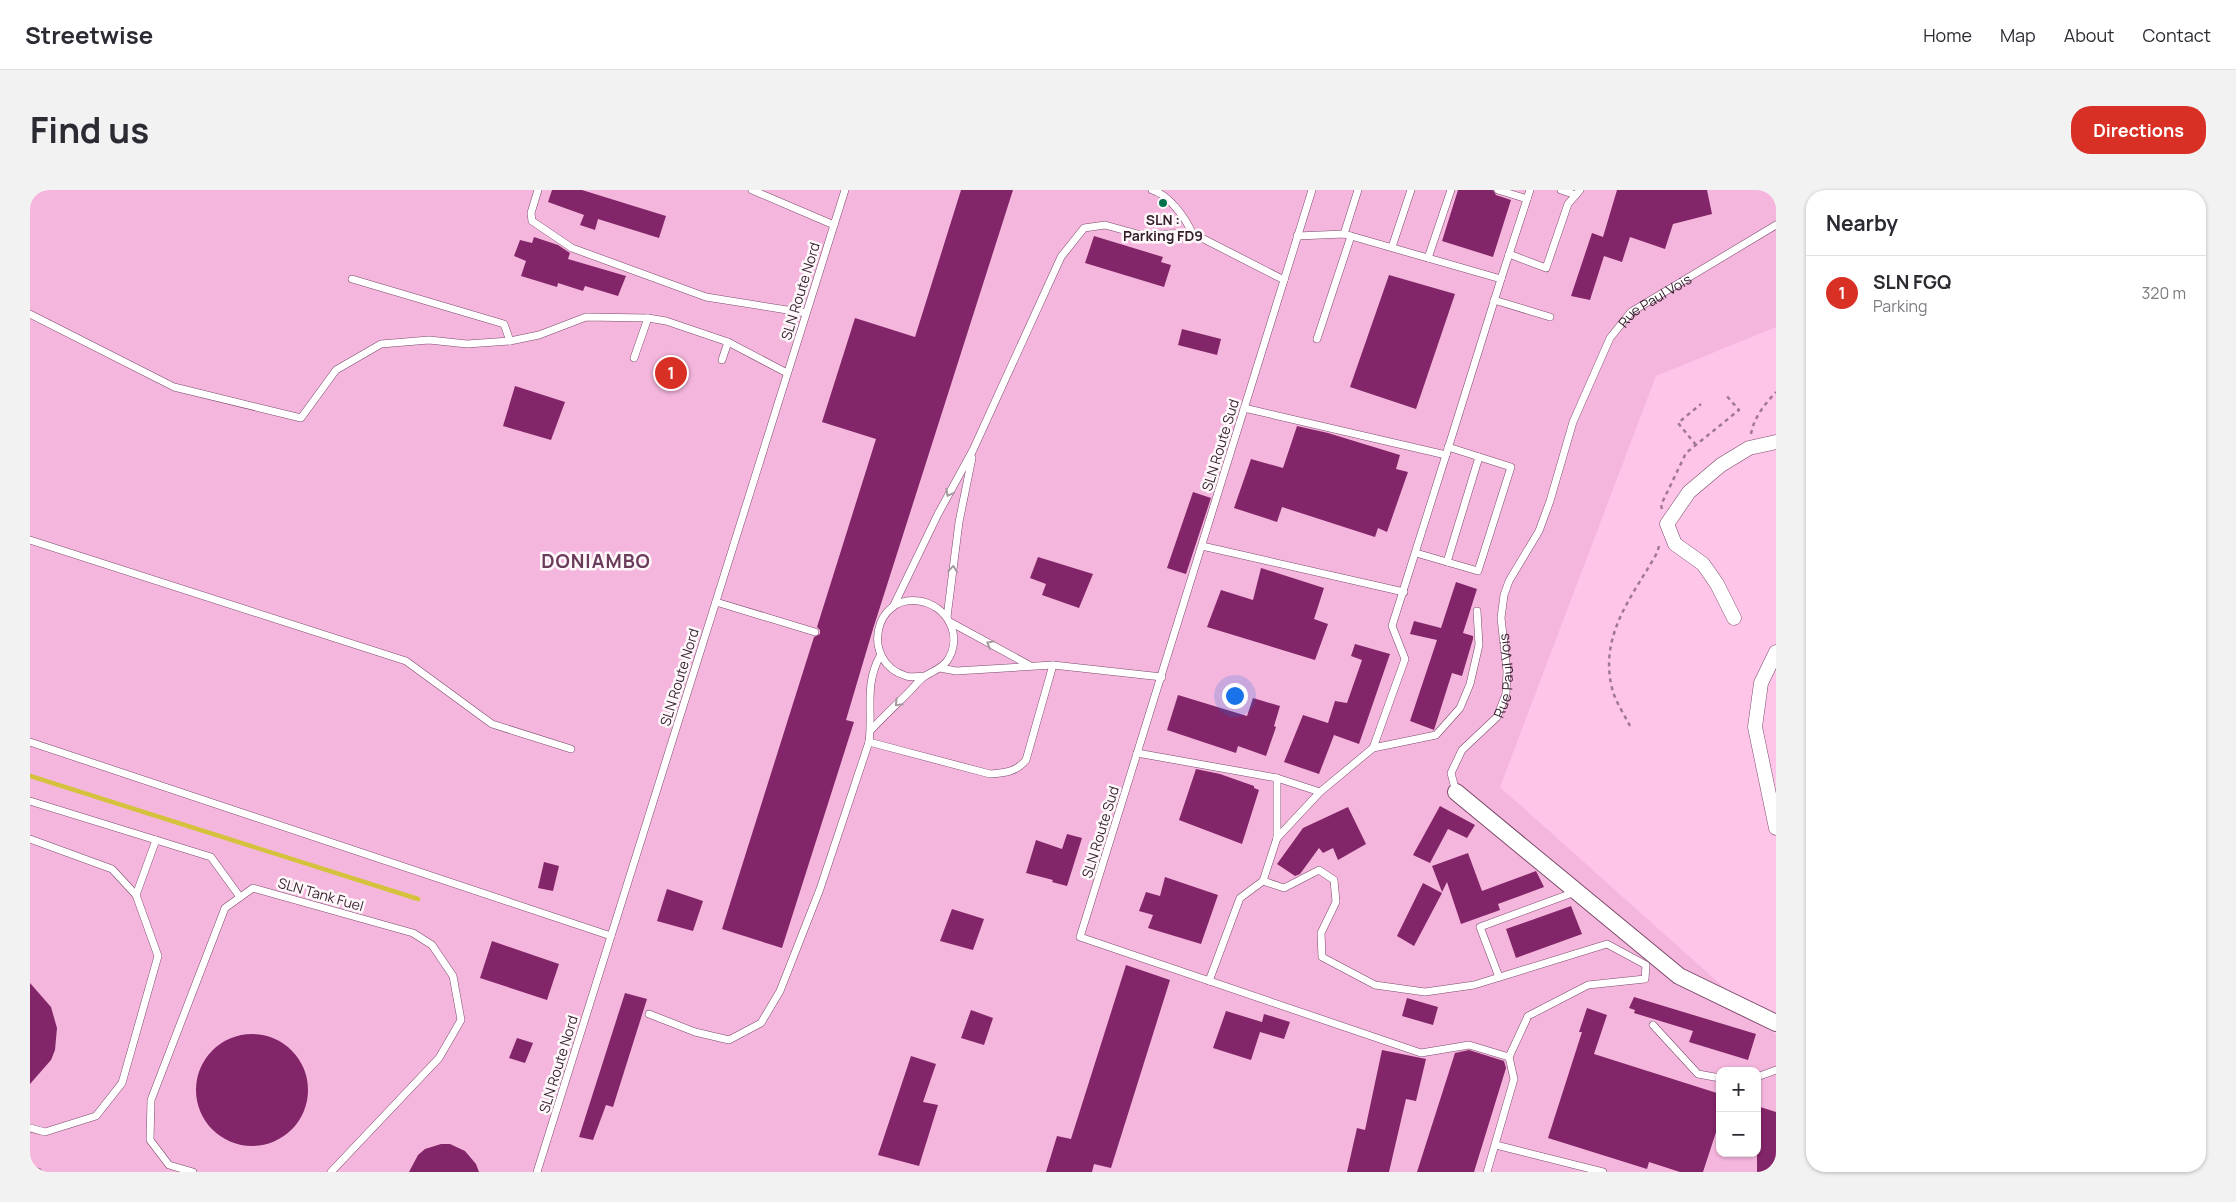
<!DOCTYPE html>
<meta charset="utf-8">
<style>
body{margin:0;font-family:Manrope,sans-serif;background:#f2f2f3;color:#2b2b33}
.controls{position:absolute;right:15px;bottom:15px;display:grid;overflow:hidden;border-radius:10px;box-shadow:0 1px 4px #0004}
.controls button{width:45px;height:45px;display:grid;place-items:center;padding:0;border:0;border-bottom:1px solid #e1e1e2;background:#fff;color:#2b2b33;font:25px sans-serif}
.you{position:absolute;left:1204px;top:505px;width:18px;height:18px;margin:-12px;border:4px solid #fff;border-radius:50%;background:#1a73e8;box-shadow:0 0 0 8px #1a73e833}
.badge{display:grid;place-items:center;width:32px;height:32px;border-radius:50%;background:#d93025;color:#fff;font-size:16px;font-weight:700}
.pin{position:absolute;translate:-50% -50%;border:2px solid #fff;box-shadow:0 1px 5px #0006}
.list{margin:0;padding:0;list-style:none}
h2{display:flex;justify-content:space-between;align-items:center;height:65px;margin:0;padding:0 20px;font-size:21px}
h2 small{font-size:16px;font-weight:400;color:#7c7c81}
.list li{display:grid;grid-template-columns:32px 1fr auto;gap:15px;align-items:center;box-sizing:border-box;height:75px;padding:0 20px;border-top:1px solid #e1e1e2}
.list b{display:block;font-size:19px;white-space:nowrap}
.list p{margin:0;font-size:16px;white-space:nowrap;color:#7c7c81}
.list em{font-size:16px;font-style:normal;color:#7c7c81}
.map{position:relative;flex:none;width:1746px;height:982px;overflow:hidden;border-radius:20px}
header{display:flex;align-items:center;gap:30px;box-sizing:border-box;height:70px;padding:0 25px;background:#fff;border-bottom:1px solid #e1e1e2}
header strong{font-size:24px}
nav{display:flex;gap:28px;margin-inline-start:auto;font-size:18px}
.intro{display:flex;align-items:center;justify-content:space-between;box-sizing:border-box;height:120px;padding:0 30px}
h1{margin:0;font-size:35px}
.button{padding:12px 22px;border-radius:20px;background:#d93025;color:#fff;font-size:18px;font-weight:700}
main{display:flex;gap:30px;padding:0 30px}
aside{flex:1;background:#fff;border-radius:20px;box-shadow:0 1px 4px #0004}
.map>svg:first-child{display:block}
.built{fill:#f5b6dd;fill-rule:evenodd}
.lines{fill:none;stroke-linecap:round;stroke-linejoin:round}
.stream{stroke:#d5c23c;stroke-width:4.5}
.building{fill:#832569}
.service-casing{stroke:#7b4a6a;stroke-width:8}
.minor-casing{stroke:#7b4a6a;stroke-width:15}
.tertiary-casing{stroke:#7b4a6a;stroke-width:18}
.path{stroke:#a17892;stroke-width:2.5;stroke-dasharray:4 4;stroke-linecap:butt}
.service{stroke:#fff;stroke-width:7}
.minor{stroke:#fff;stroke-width:14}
.tertiary{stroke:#fff;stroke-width:16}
.oneway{stroke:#a49aa0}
.poi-dot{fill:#03724c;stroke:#fef8fb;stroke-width:2}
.labels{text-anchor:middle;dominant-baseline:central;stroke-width:5;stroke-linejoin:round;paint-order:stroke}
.poi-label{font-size:14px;font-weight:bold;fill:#341e2c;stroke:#fef8fb}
.street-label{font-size:14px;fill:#341e2c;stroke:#fef8fb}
.district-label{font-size:19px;font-weight:bold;letter-spacing:1px;fill:#6a3b5a;stroke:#fef8fb}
</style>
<header>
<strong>Streetwise</strong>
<nav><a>Home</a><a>Map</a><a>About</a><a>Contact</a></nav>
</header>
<div class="intro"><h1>Find us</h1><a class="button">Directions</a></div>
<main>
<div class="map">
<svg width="1746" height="982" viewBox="0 0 1746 982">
<rect width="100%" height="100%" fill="#fec5e9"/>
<path class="built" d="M 0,0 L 1746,0 L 1746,137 L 1626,186 L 1470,597 L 1746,844 L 1746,982 L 0,982 ZM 1690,881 L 1727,881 L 1727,963 L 1690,963 Z"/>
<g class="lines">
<path class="stream" d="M 0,586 L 388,709"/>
</g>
<path class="building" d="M 522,0 L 552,0 L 636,26 L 629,48 L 568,29 L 565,40 L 550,35 L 554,25 L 518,12 Z
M 931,0 L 983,0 L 843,439 L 816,530 L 824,532 L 752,758 L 692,739 L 784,447 L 790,444 L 790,440 L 787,437 L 846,249 L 792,232 L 825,128 L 885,147 Z
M 1428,0 L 1463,0 L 1466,5 L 1481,10 L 1463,67 L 1412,51 Z
M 1587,0 L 1677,0 L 1682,24 L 1643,34 L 1635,59 L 1600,47 L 1592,72 L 1574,66 L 1560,110 L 1541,106 L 1562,43 L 1573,47 Z
M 1064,46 L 1133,67 L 1131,72 L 1141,75 L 1134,97 L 1055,73 Z
M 504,47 L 528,55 L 540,63 L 538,69 L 596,86 L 588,106 L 555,96 L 553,101 L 528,93 L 527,97 L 491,86 L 496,71 L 484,66 L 490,50 L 502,53 Z
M 1359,85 L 1425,104 L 1386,219 L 1320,197 Z
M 1152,139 L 1191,149 L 1187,165 L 1148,155 Z
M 485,196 L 535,212 L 521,250 L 473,236 Z
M 1267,236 L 1298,243 L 1370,265 L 1366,279 L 1378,282 L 1357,342 L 1348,338 L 1345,347 L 1252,317 L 1247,332 L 1204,318 L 1221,269 L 1253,278 Z
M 1163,302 L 1181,308 L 1156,384 L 1137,378 Z
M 1008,367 L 1063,384 L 1049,418 L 1012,405 L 1016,394 L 1000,388 Z
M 1231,378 L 1294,398 L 1284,429 L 1298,434 L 1285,470 L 1177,437 L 1191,400 L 1223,410 Z
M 1426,392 L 1447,399 L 1433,443 L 1443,446 L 1443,449 L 1432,486 L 1422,483 L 1404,540 L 1380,531 L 1407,450 L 1380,444 L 1384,431 L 1411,438 Z
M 1325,454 L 1360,464 L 1329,554 L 1304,545 L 1289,584 L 1254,572 L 1273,525 L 1298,533 L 1305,511 L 1317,513 L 1332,470 L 1321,466 Z
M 1148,505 L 1217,526 L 1223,508 L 1250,516 L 1244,536 L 1246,537 L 1236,566 L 1208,556 L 1206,563 L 1137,540 Z
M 1166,579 L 1190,584 L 1224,596 L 1224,598 L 1229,600 L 1212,654 L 1149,630 Z
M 1410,616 L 1445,635 L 1437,648 L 1418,639 L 1400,673 L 1383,665 Z
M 1318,617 L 1336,654 L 1308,670 L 1303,658 L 1293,663 L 1289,658 L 1270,684 L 1265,686 L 1247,674 L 1273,638 Z
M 1037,644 L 1052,648 L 1037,696 L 1022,692 L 1023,690 L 996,683 L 1006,650 L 1032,659 Z
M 1438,663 L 1452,701 L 1506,681 L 1514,697 L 1468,714 L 1470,720 L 1431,734 L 1417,692 L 1412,702 L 1402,676 Z
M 514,672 L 529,676 L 523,701 L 508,698 Z
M 1135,687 L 1188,705 L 1171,754 L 1118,738 L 1123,725 L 1109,721 L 1116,702 L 1130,706 Z
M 1393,693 L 1412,703 L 1384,756 L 1367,746 Z
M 637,699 L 673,711 L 663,741 L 627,731 Z
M 1541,716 L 1552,744 L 1486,768 L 1476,739 Z
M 922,719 L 954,729 L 943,760 L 910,751 Z
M 462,751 L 529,774 L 517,810 L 450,788 Z
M 1096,775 L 1140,790 L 1081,978 L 1064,974 L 1062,982 L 1016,982 L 1027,946 L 1041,949 Z
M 0,793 L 21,817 L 27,838 L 25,860 L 21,870 L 0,894 Z
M 595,803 L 617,809 L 583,917 L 576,915 L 563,950 L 549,947 Z
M 1604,807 L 1726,844 L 1718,870 L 1659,852 L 1663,841 L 1604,823 L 1605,820 L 1599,818 Z
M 1377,808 L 1408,817 L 1403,835 L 1372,826 Z
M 1557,818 L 1577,825 L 1564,864 L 1690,904 L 1690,930 L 1673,982 L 1650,982 L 1619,972 L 1617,979 L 1518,948 L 1552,842 L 1549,842 Z
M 941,820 L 963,828 L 954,855 L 931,848 Z
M 1196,821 L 1232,832 L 1234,824 L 1260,832 L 1254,849 L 1230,842 L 1221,870 L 1183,858 Z
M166 900a56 56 0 1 1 112 0a56 56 0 1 1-112 0Z
M 487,848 L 503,853 L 495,873 L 479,868 Z
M 1352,860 L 1396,869 L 1386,911 L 1376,909 L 1359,982 L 1317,982 L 1327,938 L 1335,940 Z
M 1439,860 L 1474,871 L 1476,878 L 1444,982 L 1387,982 L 1425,863 Z
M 881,866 L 906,874 L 893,912 L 908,915 L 889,976 L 848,965 Z
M 1727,916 L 1746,922 L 1746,982 L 1727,982 Z
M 411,954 L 420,954 L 435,961 L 446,974 L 449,982 L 379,982 L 388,965 L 395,959 Z"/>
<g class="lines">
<defs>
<g id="service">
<path d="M 508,0 L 501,23 L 502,31 L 542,58 L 676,107 L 776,123"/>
<path d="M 722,0 L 804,35"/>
<path d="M 1122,0 C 1139,5 1155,27 1162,43 L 1254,90"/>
<path d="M 1282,0 L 1050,747 L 1391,863 L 1439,855 L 1479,867 L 1484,889 L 1457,982"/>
<path d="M 1468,0 L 1497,9"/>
<path d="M 1531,0 L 1546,5"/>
<path d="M 1314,44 L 1328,0"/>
<path d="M 1362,57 L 1381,0"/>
<path d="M 1479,64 L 1516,78 L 1538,14 L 1550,0"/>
<path d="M 1398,68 L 1421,0"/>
<path d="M 322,89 L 474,134 L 480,151"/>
<path d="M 1471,89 L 1500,0"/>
<path d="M 1464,110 L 1520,127"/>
<path d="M 0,124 L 144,197 L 271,228 L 306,180 L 351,154 L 399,150 L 437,154 L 480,151 L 509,145 L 556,127 L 618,128 L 636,131 L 698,152 L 757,183"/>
<path d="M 1287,149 L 1321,46"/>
<path d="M 604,168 L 618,128"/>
<path d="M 692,170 L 698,152"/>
<path d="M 1214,218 L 1416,265 L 1471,89 L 1314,44 L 1267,46"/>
<path d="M 0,350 L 376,471 L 462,534 L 541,559"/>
<path d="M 1172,356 L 1374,402"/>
<path d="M 1386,363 L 1448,381 L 1481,277 L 1418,257"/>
<path d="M 1417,372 L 1449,267"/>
<path d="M 686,412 L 785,442"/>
<path d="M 863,417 L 908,324 L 943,260 L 1031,67 L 1054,38 L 1075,35 L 1111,45 L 1162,43"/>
<path d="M 917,427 L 929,332 L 942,268"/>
<path d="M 920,432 L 999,475"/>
<path d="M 910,478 L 926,481 L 1023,475 L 1132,487"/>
<path d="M 841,540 C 853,527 866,515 879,502 C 884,497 889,490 895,486 C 903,481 911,479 917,471 C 934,446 917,415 889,411 C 844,404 830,472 876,486 C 881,488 889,486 895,486"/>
<path d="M 0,552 L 581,746"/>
<path d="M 839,552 L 960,584 C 975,583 986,582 996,570 L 1023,475"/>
<path d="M 1343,558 L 1406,545 L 1430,518 L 1440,494 L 1449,455 L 1447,421"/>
<path d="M 1107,563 L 1247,588 L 1290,602 L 1343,558 L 1375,469 L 1362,436 L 1416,265"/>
<path d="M 1247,588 L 1247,648"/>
<path id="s1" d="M 1426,602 L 1421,583 L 1432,560 L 1467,527 L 1476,504 L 1477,481 L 1471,428 L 1474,405 L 1479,391 L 1509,341 L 1520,311 L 1543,232 L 1580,148 L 1601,122 L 1746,35"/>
<path d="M 0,611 L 181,667 L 210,707"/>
<path d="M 0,649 L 82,679 L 106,705 L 128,766 L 92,893 L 66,926 L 15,942 L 0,938"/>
<path d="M 1233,691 L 1254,698 L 1289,680 L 1304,690 L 1306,712 L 1291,743 L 1292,767 L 1345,795 L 1395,802 L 1444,795 L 1577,754 L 1616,775 L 1615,789 L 1558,795 L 1498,826 L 1479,867"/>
<path d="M 106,705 L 126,650"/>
<path d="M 1469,787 L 1450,737 L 1545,702"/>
<path d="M 1179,791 L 1210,708 L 1233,691 L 1247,648 L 1290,602"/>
<path d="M 619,824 L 665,842 L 699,850 L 731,833 L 750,801 L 790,699 L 839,552 C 843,521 834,495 850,466"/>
<path d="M 1623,835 L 1668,884 L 1690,888"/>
<path d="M 1727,887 L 1746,880"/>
<path d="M 1466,955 L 1573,982"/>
<path d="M 0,980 L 8,982"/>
<path d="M 163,982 L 139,975 L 120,950 L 121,910 L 195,718 L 223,698 L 383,743 L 402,755 L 423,786 L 431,830 L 409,868 L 301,982"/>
<path d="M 507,982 L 815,0"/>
</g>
<path id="minor" d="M 1704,428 L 1687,394 L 1673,374 L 1645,354 L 1637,334 L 1659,302 L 1691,275 L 1719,258 L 1746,252
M 1746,462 L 1731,493 L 1725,537 L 1746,638"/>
<path id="tertiary" d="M 1426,602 L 1649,786 L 1746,833"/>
</defs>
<use href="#service" class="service-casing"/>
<use href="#minor" class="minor-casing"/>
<use href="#tertiary" class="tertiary-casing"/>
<path class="path" d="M 1721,244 C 1724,227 1735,214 1746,202
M 1666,255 L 1648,233 L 1671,214
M 1632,319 L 1631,315 L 1656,263 L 1709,220 L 1695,204
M 1600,536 C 1594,524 1585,511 1582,498 C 1569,445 1602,407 1627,363 L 1630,353"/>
<use href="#service" class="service"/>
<use href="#minor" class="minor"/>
<use href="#tertiary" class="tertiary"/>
</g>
<defs><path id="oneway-chevron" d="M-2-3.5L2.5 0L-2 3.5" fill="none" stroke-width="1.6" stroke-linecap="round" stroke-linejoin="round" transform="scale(1.25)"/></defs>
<g class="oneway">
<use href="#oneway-chevron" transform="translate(919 303) rotate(119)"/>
<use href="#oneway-chevron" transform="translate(923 379) rotate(-83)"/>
<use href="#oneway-chevron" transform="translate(960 454) rotate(-151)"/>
<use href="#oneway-chevron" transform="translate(868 513) rotate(135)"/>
</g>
<circle class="poi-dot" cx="1133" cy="13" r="5"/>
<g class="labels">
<g class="poi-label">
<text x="1133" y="29">SLN :<tspan x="1133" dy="16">Parking FD9</tspan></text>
</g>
<g class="street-label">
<text transform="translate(770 101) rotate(-73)">SLN Route Nord</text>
<text stroke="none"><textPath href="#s1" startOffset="556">Rue Paul Vois</textPath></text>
<text transform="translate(1190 255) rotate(-73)">SLN Route Sud</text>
<text stroke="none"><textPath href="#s1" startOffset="136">Rue Paul Vois</textPath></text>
<text transform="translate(649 487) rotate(-73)">SLN Route Nord</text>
<text transform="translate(1070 642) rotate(-73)">SLN Route Sud</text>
<text transform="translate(291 704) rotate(16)">SLN Tank Fuel</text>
<text transform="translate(528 874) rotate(-73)">SLN Route Nord</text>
</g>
<g class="district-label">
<text x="566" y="371">DONIAMBO</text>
</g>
</g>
</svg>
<div class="controls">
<button>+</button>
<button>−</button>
</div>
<div class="you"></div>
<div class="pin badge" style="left:641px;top:183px">1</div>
</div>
<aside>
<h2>Nearby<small></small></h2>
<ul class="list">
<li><span class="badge">1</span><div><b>SLN FGQ</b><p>Parking</p></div><em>320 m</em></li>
</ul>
</aside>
</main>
